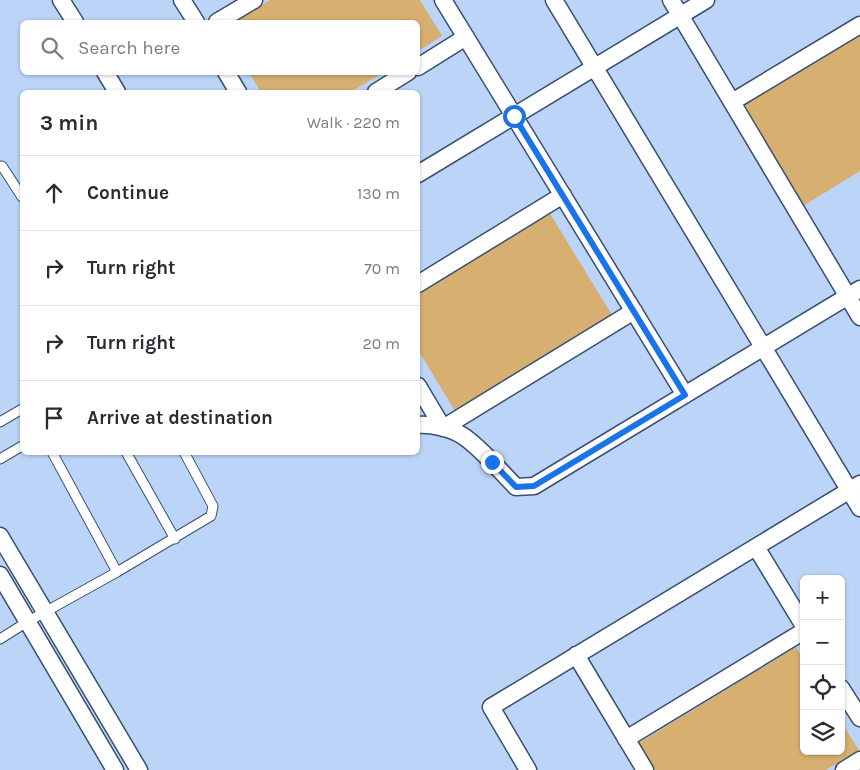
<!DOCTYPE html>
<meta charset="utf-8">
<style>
:root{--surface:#fff;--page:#f7f7f7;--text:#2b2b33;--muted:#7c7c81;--line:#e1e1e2}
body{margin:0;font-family:Karla,sans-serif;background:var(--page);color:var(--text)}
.controls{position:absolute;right:15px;bottom:15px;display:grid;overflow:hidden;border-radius:8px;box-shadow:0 1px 4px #0004}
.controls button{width:45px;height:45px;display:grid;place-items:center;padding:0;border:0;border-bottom:1px solid var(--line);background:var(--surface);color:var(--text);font:25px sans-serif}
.stop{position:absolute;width:15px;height:15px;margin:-11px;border:4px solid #1a73e8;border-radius:50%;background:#fff}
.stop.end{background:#1a73e8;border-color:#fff;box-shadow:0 1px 5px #0008}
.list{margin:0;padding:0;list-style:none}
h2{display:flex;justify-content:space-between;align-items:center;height:65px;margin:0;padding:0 20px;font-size:21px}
h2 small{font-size:16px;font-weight:400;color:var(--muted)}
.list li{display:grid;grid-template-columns:32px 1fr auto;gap:15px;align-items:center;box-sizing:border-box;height:75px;padding:0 20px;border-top:1px solid var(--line)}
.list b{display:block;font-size:19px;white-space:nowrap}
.list em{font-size:16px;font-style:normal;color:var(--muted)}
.icon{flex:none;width:28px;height:28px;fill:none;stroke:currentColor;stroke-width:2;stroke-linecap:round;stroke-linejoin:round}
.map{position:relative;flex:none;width:860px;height:770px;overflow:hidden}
.search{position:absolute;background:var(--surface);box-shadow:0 1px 4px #0004;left:20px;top:20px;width:400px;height:55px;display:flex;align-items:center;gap:12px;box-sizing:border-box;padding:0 18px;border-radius:8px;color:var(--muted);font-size:19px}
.panel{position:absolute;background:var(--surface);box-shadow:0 1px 4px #0004;left:20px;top:90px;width:400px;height:365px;border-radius:8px}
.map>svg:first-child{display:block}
.green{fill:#d7af70}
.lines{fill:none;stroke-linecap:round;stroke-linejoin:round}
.lane-casing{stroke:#3a4f6d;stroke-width:11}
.street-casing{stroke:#3a4f6d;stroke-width:19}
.lane{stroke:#fff;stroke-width:9}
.street{stroke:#fff;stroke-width:16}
.route{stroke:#1a73e8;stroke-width:6}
</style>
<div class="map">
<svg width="860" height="770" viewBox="0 0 860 770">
<rect width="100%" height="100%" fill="#bbd4f8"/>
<path class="green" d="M270,0H420L442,36L418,51V22H233Z
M860,30V171L803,206L740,103Z
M249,73H383L350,92H261Z
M549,212L612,315L455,411L418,350V292Z
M796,647L804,660V751H841V722L859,750L826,770H655L639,743Z"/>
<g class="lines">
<g class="lane-casing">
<path id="lane" d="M0,166H2L22,197
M0,422L22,409
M126,452L175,539
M0,459L22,446
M117,572L211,516L213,506L184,452
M0,639L27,622L117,572L52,452"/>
</g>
<g class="street-casing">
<path id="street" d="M61,0L75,22
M182,0L196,22
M443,0L685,395
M554,0L860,508
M671,0L860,317
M217,22L254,0
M418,67L466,37
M105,72L117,92
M226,72L238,92
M376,92L408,72
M732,102L860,25
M418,174L706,0
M418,284L563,195
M418,386L443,428L634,311
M418,425C431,424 451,428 463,436C480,447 501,472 516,487L534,486L860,289
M0,536L139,770
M756,547L804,626
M0,575L115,770
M576,655L645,770
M841,688L860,718
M626,739L804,631
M528,770L491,707L860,484
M844,770L860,760"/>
</g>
<use href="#lane" class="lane"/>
<use href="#street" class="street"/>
</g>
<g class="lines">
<path class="route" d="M492,462L516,487L534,486L685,395L514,116"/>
</g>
</svg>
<div class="controls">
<button>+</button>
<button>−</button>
<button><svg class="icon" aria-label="locate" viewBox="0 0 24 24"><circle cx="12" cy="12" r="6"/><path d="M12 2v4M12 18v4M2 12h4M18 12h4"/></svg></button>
<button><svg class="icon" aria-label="layers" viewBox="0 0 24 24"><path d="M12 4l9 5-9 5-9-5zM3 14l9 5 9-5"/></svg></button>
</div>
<div class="stop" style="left:514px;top:116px"></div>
<div class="stop end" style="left:492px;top:462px"></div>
<div class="search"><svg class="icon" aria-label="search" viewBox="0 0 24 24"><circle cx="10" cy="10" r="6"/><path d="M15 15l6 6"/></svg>Search here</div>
<section class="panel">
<h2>3 min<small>Walk · 220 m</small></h2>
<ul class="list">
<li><svg class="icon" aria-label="ahead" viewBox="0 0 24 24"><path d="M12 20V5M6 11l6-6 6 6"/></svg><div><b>Continue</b></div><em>130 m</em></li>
<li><svg class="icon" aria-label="right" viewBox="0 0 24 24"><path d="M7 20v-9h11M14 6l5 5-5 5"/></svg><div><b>Turn right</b></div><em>70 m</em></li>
<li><svg class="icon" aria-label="right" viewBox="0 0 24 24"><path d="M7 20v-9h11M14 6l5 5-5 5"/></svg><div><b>Turn right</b></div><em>20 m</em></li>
<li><svg class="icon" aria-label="arrive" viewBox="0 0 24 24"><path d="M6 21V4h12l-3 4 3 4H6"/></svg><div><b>Arrive at destination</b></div></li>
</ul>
</section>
</div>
